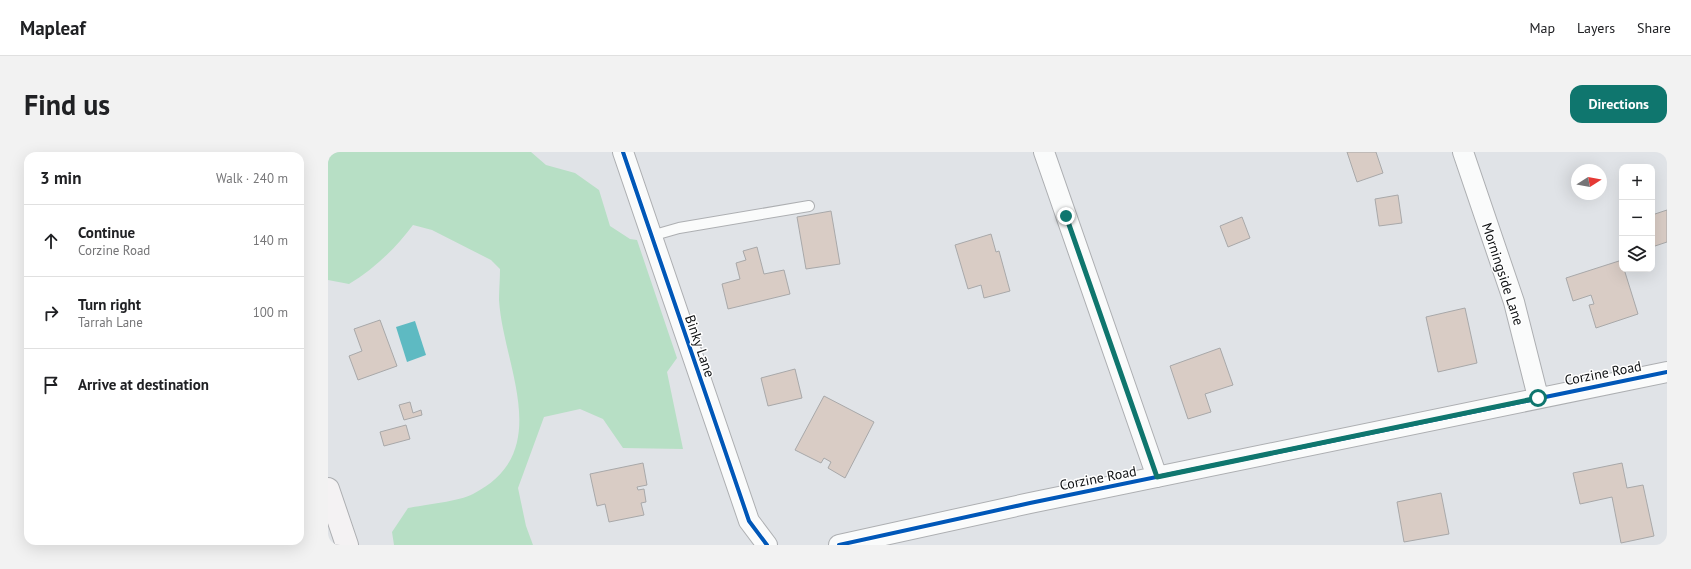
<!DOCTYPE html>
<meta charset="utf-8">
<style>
:root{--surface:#fff;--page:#f2f2f2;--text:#202124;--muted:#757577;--line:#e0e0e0;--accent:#0f766e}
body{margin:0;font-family:"PT Sans",sans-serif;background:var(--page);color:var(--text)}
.controls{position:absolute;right:12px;top:12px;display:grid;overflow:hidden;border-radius:8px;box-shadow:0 4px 16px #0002}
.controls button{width:36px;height:36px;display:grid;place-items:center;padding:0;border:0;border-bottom:1px solid var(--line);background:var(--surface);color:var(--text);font:20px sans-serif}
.compass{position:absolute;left:1243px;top:12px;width:36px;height:36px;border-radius:50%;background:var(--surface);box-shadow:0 4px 16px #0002;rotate:79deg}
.stop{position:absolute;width:12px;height:12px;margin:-9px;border:3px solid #0f766e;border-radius:50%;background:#fff}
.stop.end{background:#0f766e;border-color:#fff;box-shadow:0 1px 4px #0008}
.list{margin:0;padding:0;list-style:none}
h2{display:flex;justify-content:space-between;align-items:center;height:52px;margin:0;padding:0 16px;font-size:17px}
h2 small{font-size:13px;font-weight:400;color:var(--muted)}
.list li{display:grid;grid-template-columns:26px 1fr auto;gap:12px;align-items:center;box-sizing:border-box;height:72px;padding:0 16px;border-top:1px solid var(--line)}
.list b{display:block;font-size:15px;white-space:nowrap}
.list p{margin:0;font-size:13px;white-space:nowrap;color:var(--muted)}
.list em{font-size:13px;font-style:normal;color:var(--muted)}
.icon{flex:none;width:22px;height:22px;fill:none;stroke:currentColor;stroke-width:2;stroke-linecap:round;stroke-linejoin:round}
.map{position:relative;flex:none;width:1339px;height:393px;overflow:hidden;border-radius:12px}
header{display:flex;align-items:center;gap:24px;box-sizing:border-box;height:56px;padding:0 20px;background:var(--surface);border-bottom:1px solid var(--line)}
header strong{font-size:19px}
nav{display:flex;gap:22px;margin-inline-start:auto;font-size:14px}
.intro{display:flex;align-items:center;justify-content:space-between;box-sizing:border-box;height:96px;padding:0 24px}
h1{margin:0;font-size:28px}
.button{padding:10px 18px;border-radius:12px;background:var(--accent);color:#fff;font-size:14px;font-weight:700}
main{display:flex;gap:24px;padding:0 24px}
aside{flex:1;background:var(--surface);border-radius:12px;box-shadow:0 4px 16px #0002}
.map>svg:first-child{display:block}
.green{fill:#b7dfc5}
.water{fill:#5ebac2}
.building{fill:#d9ccc5;stroke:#a8a8a9}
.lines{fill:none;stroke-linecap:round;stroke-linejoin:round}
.lane-casing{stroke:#adafb2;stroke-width:12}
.street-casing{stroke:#adafb2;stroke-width:22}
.secondary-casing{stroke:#adafb2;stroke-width:24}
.lane{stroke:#fafbfb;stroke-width:10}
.street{stroke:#fafbfb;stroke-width:20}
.secondary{stroke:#f4f2f3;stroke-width:22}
.cycleway-casing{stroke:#fff;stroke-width:6}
.cycleway{stroke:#0057b8;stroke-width:4}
.route{stroke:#0f766e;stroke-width:5}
.labels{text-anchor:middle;stroke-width:3;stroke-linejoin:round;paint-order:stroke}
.street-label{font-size:14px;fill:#0e1012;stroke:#fff}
</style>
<header>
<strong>Mapleaf</strong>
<nav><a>Map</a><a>Layers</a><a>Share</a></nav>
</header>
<div class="intro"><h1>Find us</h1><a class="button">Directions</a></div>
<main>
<aside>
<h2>3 min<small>Walk · 240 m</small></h2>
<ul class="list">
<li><svg class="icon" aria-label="ahead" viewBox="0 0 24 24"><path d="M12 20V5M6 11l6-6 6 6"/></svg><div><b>Continue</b><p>Corzine Road</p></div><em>140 m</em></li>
<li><svg class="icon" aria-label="right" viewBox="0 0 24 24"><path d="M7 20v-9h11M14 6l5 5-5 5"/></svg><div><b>Turn right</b><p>Tarrah Lane</p></div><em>100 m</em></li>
<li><svg class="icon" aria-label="arrive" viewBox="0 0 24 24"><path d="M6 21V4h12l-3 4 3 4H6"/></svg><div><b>Arrive at destination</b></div></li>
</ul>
</aside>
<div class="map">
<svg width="1339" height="393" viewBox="0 0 1339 393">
<rect width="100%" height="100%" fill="#e0e3e7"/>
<path class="green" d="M0,0H203L218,13L247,21L271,38L282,74L302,87L309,88L349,206L339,220L355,297L295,296L275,267L252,257L216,265L190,336L198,374L205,393H66L64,380L80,356C96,353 132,349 145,342C228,300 175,214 171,148C171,138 172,127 172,117L163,108L104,78L85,73C68,96 46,117 21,132L0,128Z"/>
<path class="water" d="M87,169L98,203L79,210L68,175Z"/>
<path class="building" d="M1019,0H1048L1055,21L1029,30Z
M1070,43L1074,71L1051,74L1047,47Z
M1339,58V90L1324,95V63Z
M503,59L512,112L478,117L469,65Z
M914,65L922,86L900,95L892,74Z
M663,82L668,100L671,99L682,139L656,146L653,133L640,137L627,93Z
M429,95L436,122L456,118L462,142L400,157L394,132L412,127L408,111L418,108L415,99Z
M1294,108V117H1296L1310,162L1268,176L1261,153L1266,152L1263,143L1245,149L1238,126Z
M1137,156L1149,211L1110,220L1098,165Z
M52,168L69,214L30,228L21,204L34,199L26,177Z
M892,196L905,233L877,242L883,260L860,267L842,214Z
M467,217L474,246L440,254L433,226Z
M496,244L546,270L517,326L500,316L503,310L496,306L493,311L467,298Z
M82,250L85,261L93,258L94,263L76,268L71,253Z
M78,273L82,287L56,294L52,280Z
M315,311L319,333L309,335L310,338L316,337L318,350L313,351L316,363L281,370L277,352L269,354L262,322Z
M1294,311L1299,336L1315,333L1326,384L1293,391L1284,345L1252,352L1245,321Z
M1113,341L1121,382L1076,390L1069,350Z"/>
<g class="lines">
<g class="lane-casing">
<path id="lane" d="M323,84L351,76L481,54"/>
</g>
<g class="street-casing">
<path id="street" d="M295,0L421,369L439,393
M716,0L829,325
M1135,0L1186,150L1210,245
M511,393L702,351L1339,220"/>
</g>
<g class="secondary-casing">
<path id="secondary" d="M0,337L19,393"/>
</g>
<use href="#lane" class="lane"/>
<use href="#street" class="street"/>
<use href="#secondary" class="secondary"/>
<g class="cycleway-casing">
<path id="cycleway" d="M295,0L421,369L439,393
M511,393L702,351L1339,220"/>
</g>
<use href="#cycleway" class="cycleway"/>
</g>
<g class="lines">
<path class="route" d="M738,64L829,325L1210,246"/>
</g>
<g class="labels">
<g class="street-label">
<text transform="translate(1175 122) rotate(72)" y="5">Morningside Lane</text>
<text transform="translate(372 194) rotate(71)" y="5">Binky Lane</text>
<text transform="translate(1275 221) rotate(-11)" y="5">Corzine Road</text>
<text transform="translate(770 326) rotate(-11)" y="5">Corzine Road</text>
</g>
</g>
</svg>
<div class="controls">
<button>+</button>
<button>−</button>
<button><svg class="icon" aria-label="layers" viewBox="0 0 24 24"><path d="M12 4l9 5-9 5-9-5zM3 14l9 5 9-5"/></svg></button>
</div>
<svg class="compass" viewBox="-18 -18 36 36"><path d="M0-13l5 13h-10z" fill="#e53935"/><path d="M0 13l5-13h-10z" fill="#757577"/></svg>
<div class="stop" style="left:1210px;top:246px"></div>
<div class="stop end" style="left:738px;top:64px"></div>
</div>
</main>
